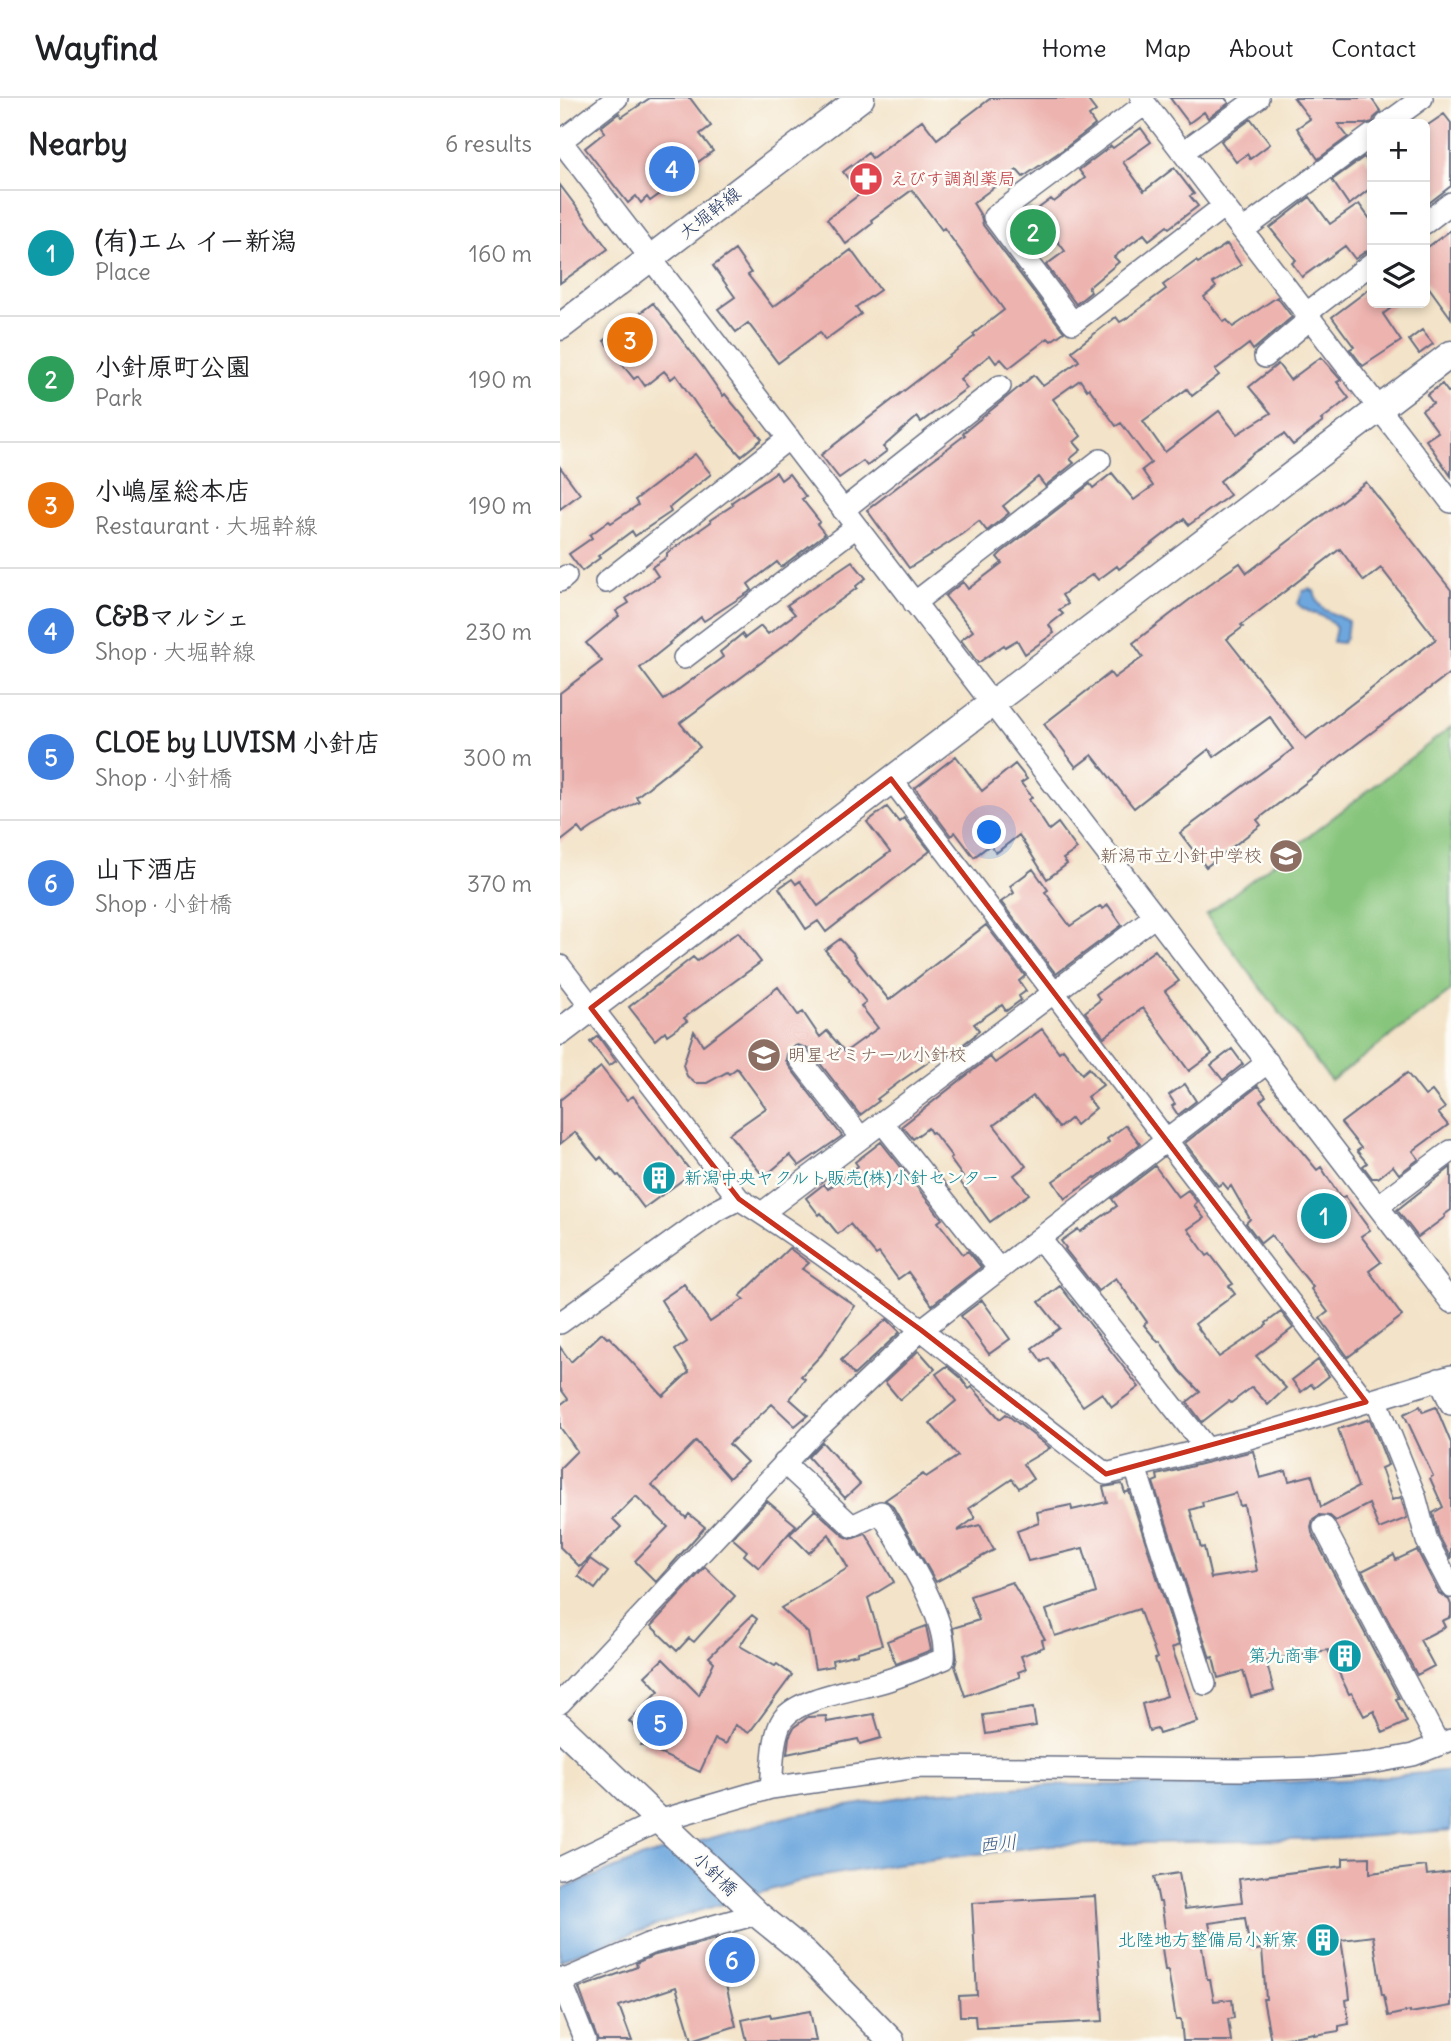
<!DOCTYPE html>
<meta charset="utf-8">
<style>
:root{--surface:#fff;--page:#f6f6f6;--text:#202124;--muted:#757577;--line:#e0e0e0;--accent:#db2777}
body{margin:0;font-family:Delius,"Klee One",sans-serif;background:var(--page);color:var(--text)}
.controls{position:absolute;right:21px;top:21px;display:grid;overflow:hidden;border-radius:10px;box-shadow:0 4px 10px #0003}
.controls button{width:63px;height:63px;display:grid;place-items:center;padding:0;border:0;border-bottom:2px solid var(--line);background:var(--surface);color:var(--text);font:35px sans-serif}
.you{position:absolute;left:430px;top:735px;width:24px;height:24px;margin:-18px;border:5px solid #fff;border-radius:50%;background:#1a73e8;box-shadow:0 0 0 10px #1a73e833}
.badge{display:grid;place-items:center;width:46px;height:46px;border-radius:50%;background:var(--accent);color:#fff;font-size:23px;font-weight:700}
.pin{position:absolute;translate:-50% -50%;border:4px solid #fff;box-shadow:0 2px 7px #0006}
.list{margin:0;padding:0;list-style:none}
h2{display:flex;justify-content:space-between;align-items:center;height:91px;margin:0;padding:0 28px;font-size:30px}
h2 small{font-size:23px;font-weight:400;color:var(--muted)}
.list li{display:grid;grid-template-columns:46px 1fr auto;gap:21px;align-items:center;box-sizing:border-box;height:126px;padding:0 28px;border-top:2px solid var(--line)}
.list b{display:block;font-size:26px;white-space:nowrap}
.list p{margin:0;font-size:23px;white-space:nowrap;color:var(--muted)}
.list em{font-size:23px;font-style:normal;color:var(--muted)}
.icon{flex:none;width:38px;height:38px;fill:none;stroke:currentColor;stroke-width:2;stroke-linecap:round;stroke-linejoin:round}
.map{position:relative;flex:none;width:891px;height:1943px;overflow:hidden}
header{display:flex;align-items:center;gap:42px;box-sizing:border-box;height:98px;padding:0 35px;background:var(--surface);border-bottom:2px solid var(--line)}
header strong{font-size:33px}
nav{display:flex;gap:38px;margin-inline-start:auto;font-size:24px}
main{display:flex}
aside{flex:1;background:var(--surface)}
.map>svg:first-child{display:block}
.green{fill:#87c57c;stroke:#517a6d;stroke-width:2}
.water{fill:#6ea7dd;stroke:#446b9e;stroke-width:2}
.building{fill:#edb3af;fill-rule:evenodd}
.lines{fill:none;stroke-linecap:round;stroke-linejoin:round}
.minor-casing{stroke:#676e83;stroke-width:24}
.tertiary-casing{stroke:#676e83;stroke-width:29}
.minor{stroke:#fff;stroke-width:21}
.tertiary{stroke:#fff;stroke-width:26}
.marked{fill:none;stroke:#c8321e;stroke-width:5;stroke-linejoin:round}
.labels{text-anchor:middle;stroke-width:5;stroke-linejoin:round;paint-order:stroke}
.health-label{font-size:18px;fill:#be3a42;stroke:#fdfcf7;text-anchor:start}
.street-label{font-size:18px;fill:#1b2f5e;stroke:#fdfcf7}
.education-label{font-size:18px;fill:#785e54;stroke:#fdfcf7;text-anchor:end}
.culture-label{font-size:18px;fill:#0d838f;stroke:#fdfcf7;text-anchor:end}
.water-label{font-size:19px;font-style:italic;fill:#38598a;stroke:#fdfcf7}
</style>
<header>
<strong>Wayfind</strong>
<nav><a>Home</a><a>Map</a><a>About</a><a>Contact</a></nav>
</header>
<main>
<aside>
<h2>Nearby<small>6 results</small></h2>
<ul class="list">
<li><span class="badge" style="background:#0f9aa8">1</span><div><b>(有)エム イー新潟</b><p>Place</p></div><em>160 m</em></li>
<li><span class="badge" style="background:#2e9e5b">2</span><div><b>小針原町公園</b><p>Park</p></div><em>190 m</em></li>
<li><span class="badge" style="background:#e8710a">3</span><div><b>小嶋屋総本店</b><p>Restaurant · 大堀幹線</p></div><em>190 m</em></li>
<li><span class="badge" style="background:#3f7fe0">4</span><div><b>C&amp;Bマルシェ</b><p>Shop · 大堀幹線</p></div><em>230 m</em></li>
<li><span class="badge" style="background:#3f7fe0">5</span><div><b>CLOE by LUVISM 小針店</b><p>Shop · 小針橋</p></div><em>300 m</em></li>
<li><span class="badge" style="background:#3f7fe0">6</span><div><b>山下酒店</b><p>Shop · 小針橋</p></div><em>370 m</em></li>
</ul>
</aside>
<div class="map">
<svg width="891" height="1943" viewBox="0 0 891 1943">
<rect width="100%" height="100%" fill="#fdfcf7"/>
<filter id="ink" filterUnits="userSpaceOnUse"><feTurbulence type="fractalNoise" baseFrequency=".0143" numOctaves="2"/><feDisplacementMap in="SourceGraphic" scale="14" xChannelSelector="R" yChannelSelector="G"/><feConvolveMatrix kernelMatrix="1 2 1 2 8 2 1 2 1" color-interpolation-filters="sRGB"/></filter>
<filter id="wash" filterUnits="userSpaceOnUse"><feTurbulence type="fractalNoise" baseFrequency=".00686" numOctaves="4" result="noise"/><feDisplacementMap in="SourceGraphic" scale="28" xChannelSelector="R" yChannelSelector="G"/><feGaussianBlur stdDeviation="1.57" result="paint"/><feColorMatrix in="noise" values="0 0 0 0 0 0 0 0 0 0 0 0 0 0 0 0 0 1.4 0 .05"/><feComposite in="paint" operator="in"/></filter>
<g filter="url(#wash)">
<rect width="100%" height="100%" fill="#f3e3c8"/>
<path class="green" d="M469,110L496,145L476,159L450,123Z
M891,629V893L771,983L646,817Z"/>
<path class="water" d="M749,491L754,493L758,505L765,512L788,523L786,540L782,545L773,544L776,530C763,512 750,519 738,506L743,493Z
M891,1672V1732L775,1741L491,1747L336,1766L251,1780L135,1814L11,1857L0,1863V1792L80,1760L233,1717L367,1695L500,1687H650L803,1681Z"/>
<g id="blocks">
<path class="building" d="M90,0H130L151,28L140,36L153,53L126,73L128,76L90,103L87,99L81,105L76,98L68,105L25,50L45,34L41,29L59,15L62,19Z
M431,0H526L536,13L529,18L535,27L504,51L463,79L457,72L413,105L421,118L423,127L504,234L491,243L488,240L449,270L441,261L436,265L430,257L400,281L407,290L361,324L357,319L323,349L327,353L307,368L303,363L279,380L261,357L415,238L413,236L444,212L384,130L382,132L352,92L311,122L313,125L286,146L267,121L300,96L283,74L308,55L312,60L362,22L377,41Z
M610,0H665L669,5L648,20L644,14L629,25Z
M734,0H811L821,14L814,20L813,24L805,26H778L788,39L758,61L737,30L750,21Z
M884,16L891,25V88L865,108V29Z
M691,21L710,46L690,61L687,56L676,64L661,43Z
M581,30L591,44L563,64L584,93L614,70L634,96L630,98L638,108L609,130L607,128L589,142L584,136L554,159L559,164L528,190L531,194L516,206L486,167L505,153L475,113L491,101L494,104L525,80L519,72L551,48L553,50Z
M804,59L812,70V89L789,107L772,82Z
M0,87L48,151L0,185Z
M750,99L770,126L799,106L812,124V152L805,154L795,161L785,148L742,179L732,165L736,162L710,130Z
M891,132V220L865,184V151Z
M667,146L681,167L653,185L656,189L644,199L664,224L667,222L673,229L717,199L732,219L693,252L689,246L655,272L659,277L632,298L627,291L583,323L605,354L659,313L677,336L711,315L689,289L718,266L730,282L761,259L781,282L777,284L789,300L761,322L763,324L733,347L724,336L694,355L660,383L670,397L629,427L624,421L559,471L557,468L538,482L533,476L502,497L508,506L499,512L503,516L489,527L494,535L465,556L457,542L445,549L444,547L418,565L401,542L413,533L385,498L403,484L408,491L442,465L437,459L442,454L530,386L533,390L552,375L574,402L593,388L582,372L591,365L561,325L556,328L529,290L527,292L520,282L493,301L521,338L514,344L521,352L510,361L514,365L485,388L478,379L443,408L449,415L427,433L419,423L398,439L349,470L307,412L405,337L403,335L474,277L483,288L519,263L512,253L556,219L560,224L567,220L606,191L603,187L636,163L638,165Z
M175,152L191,175L188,177L213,209L291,152L320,192L296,209L301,216L265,242L260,234L218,265L188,225L176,234L158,211L175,199L153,168Z
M812,189V205H838L823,216L841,243L803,268L790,251L794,249L772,219Z
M93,205L142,268L163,298L165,296L202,341L181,358L140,312L116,277L111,281L104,273L85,288L78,278L74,281L44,243Z
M862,232L873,246L859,256L849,242Z
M882,286L888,294L891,293V378L866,342L878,334L862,312L873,305L867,297Z
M135,356L151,376L109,410L111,414L75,438L72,433L38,458L40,460L22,473L9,456L32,440L30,437L49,423L51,425L78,407L75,402Z
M0,369L20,396L0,411Z
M216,374L221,382L229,376L246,399L242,401L260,424L257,426L265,436L221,469L217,464L188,486L192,492L144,523L141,519L109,545L110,546L80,570L104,602L163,559L160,554L182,536L185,540L201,528L208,536L235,516L227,507L292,463L306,480L296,488L297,490L256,520L230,543L120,625L140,649L76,699L79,703L33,729L23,736L18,730L0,744V595L42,563L26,545L59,518L56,513L69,505L66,500L98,478L92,469L107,459V455L151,424L150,422L173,407L172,404Z
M806,384L891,492V574L697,722L701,727L646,769L620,735L733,651L710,619L654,659L649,651L574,710L532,657L516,669L484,626L550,575L554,580L583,559L573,545L654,483L680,465L687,475ZM780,451L804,483L821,470L876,541L746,641L667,541L683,529L681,527Z
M396,658L422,693L455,666L467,681L461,685L472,699L469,702L489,732L498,725L517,751L503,761L507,766L487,781L459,737L436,755L430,747L414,759L395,734L391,738L355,690Z
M327,709L339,724L344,720L370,753L266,834L258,823L246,831L219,790L232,781L236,786L240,783L258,808L330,754L307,724Z
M473,771L488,792L485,794L510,828L540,808L543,811L548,807L562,827L496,876L441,804L454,795L450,788Z
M426,827L465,878L459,883L466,893L459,898L461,902L446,913L442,907L414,926L419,932L414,938L389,957L386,952L342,982L317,1001L319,1003L300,1017L249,951L238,947L232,949L227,956L226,962L229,968L282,1038L239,1068L230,1057L204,1079L169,1036L206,1010L177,970L169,976L167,974L147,985H135L127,978L123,967L134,933L143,947L218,889L238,917L243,914L260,939L267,933L285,954L318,930L301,908L306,904L289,882L290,881L265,852L280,841L296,858L295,860L329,902Z
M178,834L201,864L124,920L127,923L107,937L105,933L95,942L69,909L133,859L137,863Z
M595,852L619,883L605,893L652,956L629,973L583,910L544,939L525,914L540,902L536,896Z
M482,931L499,954L503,951L522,976L529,970L543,987L527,999L536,1010L516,1027L511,1020L499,1030L473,998L434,1027L466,1068L454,1077L469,1096L430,1124L399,1082L403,1079L390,1061L392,1059L373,1034L371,1035L368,1030L353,1041L342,1028L430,959L435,965Z
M38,938L56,963L49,968L30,944Z
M672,951L683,966L663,982L651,967Z
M41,969L67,1002L73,998L132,1075L84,1110L59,1077L57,1078L41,1059L38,1062L15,1034L0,1046V1002Z
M847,975L865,998L872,993L885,1010L878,1015L888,1027L853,1053L859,1061L839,1076L833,1068L818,1080H812L803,1068L807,1065L797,1053L801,1050L781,1025Z
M625,986L636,1003L618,1017L612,1008L615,1006L609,997Z
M698,988L706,998L700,1003L757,1072L761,1069L781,1100L785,1098L810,1132L801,1138L821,1164L809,1173L842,1218L788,1259L760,1220L768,1214L751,1191L753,1189L711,1137L701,1145L686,1125L690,1121L671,1088L668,1091L663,1085L658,1088L625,1045Z
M566,1027L580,1046L536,1080L535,1079L505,1101L493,1083L549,1044L547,1041Z
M321,1044L382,1121L378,1124L403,1156L408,1153L421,1169L372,1207L348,1174L338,1181L319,1155L316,1157L290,1126L278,1136L261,1115L259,1117L246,1100L264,1086L268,1091L298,1068L295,1064Z
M595,1068L618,1099L628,1092L637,1104L634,1107L644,1120L628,1131L647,1158L650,1156L673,1186L669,1188L675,1196L635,1226L659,1259L707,1227L706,1225L721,1214L733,1230L696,1258L726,1290L708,1307L692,1289L671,1305L669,1303L642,1324L627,1304L640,1294L620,1273L600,1243L598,1244L584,1227L587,1224L556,1180L538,1193L505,1151L506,1150L501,1143L518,1131L520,1134L557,1108L552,1101Z
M891,1069V1112L884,1117L885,1119L858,1139L837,1112Z
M229,1150L249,1165L242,1171L295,1208L261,1257L241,1278L245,1281L230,1301L248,1317L235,1328L212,1306L169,1346L187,1364L169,1380L136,1343L92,1387L126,1420L129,1416L145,1429L96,1484L75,1463L108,1429L76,1398L53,1421L61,1429L20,1469L0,1449V1370L17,1353L0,1329V1307L8,1301L0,1290V1249L11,1264L42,1235L47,1240L49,1239L103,1298L129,1274L115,1252L127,1244L101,1202L124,1186L150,1224L184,1201L180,1198Z
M500,1188L579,1289L552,1309L542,1295L523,1308L488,1260L482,1264L472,1250L500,1230L479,1204Z
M422,1202L450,1241L429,1256L401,1218Z
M327,1221L340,1234L294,1277L281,1262Z
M358,1253L361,1255L375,1271L340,1302L325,1284Z
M758,1262L769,1278L754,1290L751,1286L741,1294L732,1282Z
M387,1268L400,1279L409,1291L412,1289L440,1321L446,1316L490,1350L463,1366L473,1381L459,1390L452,1381L409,1410L415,1420L397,1433L420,1427L434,1452L376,1484L332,1407L325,1402L363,1376L366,1379L398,1358L370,1325L396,1303L376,1276Z
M860,1308L863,1314L876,1309L891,1345V1461L879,1438L873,1415L883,1409L870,1380L873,1378L844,1316Z
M810,1321L828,1367L821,1370L832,1402L841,1399L847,1420L819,1431L809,1406L776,1423L770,1418L759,1417L753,1421L751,1429L752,1435L839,1600L836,1601L847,1624L823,1635L814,1613L804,1618L792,1595L789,1596L768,1552L706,1562L714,1593L691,1599L683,1573L658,1580L653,1559L650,1560L593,1384L598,1382L597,1377L693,1353L700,1380L726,1373L729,1383L752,1377L761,1409L798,1389L778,1331ZM676,1395L680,1408L684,1407L697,1473L651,1480L644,1449L641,1450L630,1412L643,1408L642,1404Z
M262,1344L300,1386L285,1400L248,1359Z
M562,1386L565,1395L569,1393L619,1547L612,1550L638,1624L599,1636L597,1631L589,1633L582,1606L607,1598L595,1561L597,1560L579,1511L495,1538L486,1512L536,1495L523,1450L468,1463L457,1433L479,1425L477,1414L511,1407L512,1412L547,1404L543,1389Z
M207,1403L236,1427L199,1470L184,1457L187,1453L172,1440Z
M253,1410L284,1438L291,1441L306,1436L334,1484L308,1500L322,1547L298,1554V1556L272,1562L273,1568L255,1571L248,1535L221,1510L288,1470L269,1436L249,1455L230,1436L255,1412Z
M857,1452L879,1495L889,1502L891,1507V1519L882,1523L885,1529L860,1542L874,1568L857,1577L802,1473L834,1457L836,1462Z
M30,1461L48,1474L35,1491L18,1478Z
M145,1469L175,1498L134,1544L129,1540L117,1553L91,1528Z
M452,1484L485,1541L482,1542L484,1549L461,1558L466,1571L458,1574L460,1579L405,1598L395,1568L397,1560L393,1530L419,1522L410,1498Z
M192,1517L197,1521L180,1548L215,1568L217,1566L232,1577L189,1635L175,1627L166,1646L155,1641L140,1674L81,1647L87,1641L69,1623L99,1593L85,1578L103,1561L139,1597L154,1564L149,1559Z
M366,1528L371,1552L336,1566L327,1543Z
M473,1610L476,1628L426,1636L423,1617Z
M314,1616L321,1640L300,1646L298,1641L227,1656L229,1639L234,1629L248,1619L266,1618L267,1624Z
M810,1759V1775L866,1768L867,1777L891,1774V1908L850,1915V1913L828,1918L824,1897H822L813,1838L781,1842L789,1891L790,1901L786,1902L789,1926L779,1928V1933L754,1937V1935L711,1943L703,1901H706L702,1851L690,1853L685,1820L649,1825L651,1835L640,1837L647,1881H650L654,1903L672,1901L674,1920L668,1921L671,1943H623L621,1922H616L608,1872H605L602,1850L608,1849L601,1804H599L594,1779L619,1775L625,1811L682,1804L679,1781L783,1768V1760Z
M535,1798L543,1923L416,1930L415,1918H400L399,1898L417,1897L412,1805Z
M163,1839L188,1857L182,1875L164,1879L176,1928L132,1942L116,1889L59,1908L72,1943H38L19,1890L77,1869L76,1865L92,1858Z
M250,1913L256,1943H187L182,1922L210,1916L211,1920Z"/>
</g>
</g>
<g filter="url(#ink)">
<use href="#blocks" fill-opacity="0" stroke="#676e83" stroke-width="2"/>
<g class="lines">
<g class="minor-casing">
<path id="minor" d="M581,0L891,404
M585,6L434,119L513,225L664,108
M826,26L862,0
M0,42L891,1204
M1,43L57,0
M623,54L698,0
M865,125L891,105
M683,132L812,37
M747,215L812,165
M705,259L751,220
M283,412L440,288
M0,483L6,478
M46,484L229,340
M354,505L540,362
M124,560L296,429
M331,681L806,1304
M0,868L179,1101C309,1182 424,1285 546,1376L686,1341L891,1278
M239,960L301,1040
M322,1024L439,1171
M818,1108L891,1053
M202,1115L595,818
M480,1141L647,1351
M0,1225L154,1114L179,1101
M879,1281L891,1306
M816,1301L855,1398L867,1443L891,1489
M575,1369L645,1586
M764,1429L879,1647
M0,1605L254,1334L361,1232L708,964
M211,1690C213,1672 212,1637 223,1621C239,1599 301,1591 328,1582C347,1576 365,1568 384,1561C388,1517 342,1452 321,1414L292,1428L224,1365
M0,1770L98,1723L211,1690L357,1669L681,1672L754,1670L811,1665L853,1657L891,1642
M0,1880L25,1943
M0,1884L88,1846L197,1816"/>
</g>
<g class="tertiary-casing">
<path id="tertiary" d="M0,229L301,0
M0,934L891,256
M0,1628L197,1816L245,1855L331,1943"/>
</g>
<use href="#minor" class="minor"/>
<use href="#tertiary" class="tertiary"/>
</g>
</g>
<path class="marked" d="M331,681L806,1304L546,1376L361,1232L179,1101L31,910Z"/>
<defs>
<g id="pharmacy-disc" transform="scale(1.75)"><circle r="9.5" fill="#e0444e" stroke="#fdfcf7"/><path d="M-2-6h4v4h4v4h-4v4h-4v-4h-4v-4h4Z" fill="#fff"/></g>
<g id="school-disc" transform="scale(1.75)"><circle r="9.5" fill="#8d6e63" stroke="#fdfcf7"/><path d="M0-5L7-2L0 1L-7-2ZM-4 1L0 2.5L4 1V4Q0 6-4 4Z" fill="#fff"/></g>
<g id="building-disc" transform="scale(1.75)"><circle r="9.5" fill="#0f9aa8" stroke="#fdfcf7"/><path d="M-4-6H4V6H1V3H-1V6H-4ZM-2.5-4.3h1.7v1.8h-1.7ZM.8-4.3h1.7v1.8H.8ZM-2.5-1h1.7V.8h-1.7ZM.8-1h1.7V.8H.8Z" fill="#fff"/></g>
</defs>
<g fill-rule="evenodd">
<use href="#pharmacy-disc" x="306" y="81"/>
<use href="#school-disc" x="726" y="758"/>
<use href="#school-disc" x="204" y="957"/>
<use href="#building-disc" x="99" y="1080"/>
<use href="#building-disc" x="785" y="1558"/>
<use href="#building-disc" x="763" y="1842"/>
</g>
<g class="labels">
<g class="health-label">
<text x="330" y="87">えびす調剤薬局</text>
</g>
<g class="street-label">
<text transform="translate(150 115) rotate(-38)" y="6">大堀幹線</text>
<text transform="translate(155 1776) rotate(44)" y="6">小針橋</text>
</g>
<g class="education-label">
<text x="702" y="764">新潟市立小針中学校</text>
<text x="228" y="963" text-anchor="start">明星ゼミナール小針校</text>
</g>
<g class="culture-label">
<text x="124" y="1086" text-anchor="start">新潟中央ヤクルト販売(株)小針センター</text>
<text x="760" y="1564">第九商事</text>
<text x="738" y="1848">北陸地方整備局小新寮</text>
</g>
<g class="water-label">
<text transform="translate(438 1745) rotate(-6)" y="7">西川</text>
</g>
</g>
</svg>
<div class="controls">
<button>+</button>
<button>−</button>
<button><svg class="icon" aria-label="layers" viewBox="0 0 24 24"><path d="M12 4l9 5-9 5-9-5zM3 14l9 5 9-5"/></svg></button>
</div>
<div class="you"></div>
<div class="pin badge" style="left:764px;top:1118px;background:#0f9aa8">1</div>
<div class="pin badge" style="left:473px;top:134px;background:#2e9e5b">2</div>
<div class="pin badge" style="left:70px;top:242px;background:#e8710a">3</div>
<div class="pin badge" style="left:112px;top:71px;background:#3f7fe0">4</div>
<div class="pin badge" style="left:100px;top:1625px;background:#3f7fe0">5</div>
<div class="pin badge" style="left:172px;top:1862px;background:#3f7fe0">6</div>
</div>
</main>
